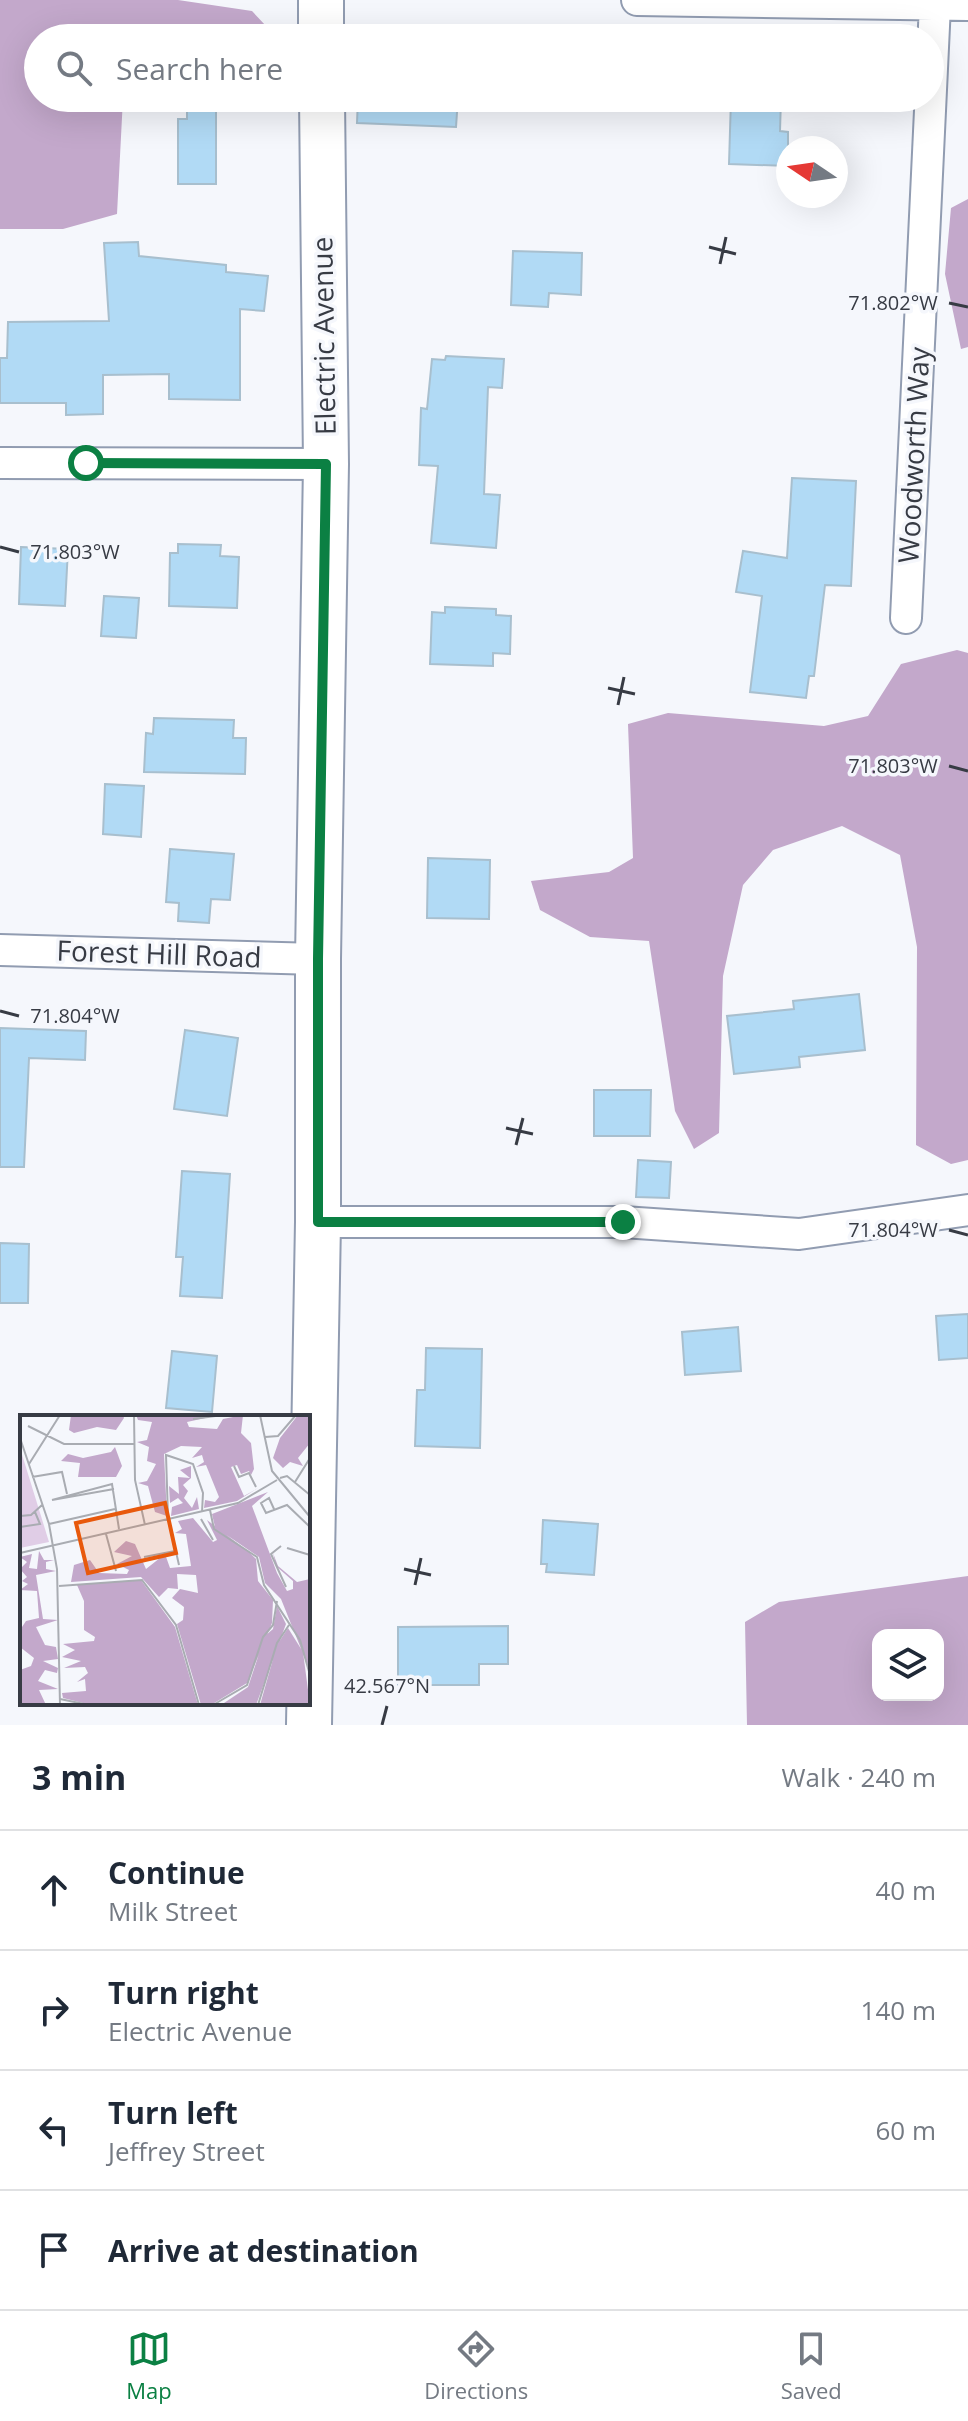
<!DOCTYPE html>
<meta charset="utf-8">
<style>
:root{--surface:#fff;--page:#f2f2f3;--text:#1f2937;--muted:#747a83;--line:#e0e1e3;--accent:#0b8043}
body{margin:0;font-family:"Open Sans",sans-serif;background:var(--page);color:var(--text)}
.controls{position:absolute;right:24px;bottom:24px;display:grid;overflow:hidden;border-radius:16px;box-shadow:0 8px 32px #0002}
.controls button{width:72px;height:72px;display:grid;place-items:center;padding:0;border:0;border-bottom:2px solid var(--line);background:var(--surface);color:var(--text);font:40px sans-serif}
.compass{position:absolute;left:776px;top:136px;width:72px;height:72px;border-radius:50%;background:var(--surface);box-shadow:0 8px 32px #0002;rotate:283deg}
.stop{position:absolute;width:24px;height:24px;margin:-18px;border:6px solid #0b8043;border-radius:50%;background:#fff}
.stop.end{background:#0b8043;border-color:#fff;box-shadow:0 2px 8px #0008}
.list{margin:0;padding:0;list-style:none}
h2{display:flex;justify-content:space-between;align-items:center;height:104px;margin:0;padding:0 32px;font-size:34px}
h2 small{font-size:26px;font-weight:400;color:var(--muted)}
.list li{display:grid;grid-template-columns:52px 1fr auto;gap:24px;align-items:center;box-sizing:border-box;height:120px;padding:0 32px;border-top:2px solid var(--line)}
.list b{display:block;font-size:30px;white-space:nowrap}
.list p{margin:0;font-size:26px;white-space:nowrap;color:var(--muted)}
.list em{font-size:26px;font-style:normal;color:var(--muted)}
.icon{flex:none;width:44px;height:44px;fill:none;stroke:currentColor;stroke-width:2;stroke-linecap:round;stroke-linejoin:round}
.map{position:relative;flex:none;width:968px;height:1725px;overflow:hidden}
.search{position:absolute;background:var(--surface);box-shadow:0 8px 32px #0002;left:24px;right:24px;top:24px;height:88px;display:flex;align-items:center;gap:20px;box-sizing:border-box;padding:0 28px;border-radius:44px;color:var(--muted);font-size:30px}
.sheet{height:584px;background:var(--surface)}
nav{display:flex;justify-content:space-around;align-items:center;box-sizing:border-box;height:112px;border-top:2px solid var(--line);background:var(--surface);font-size:22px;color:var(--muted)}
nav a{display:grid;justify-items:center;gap:4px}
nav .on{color:var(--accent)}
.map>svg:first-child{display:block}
.forest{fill:#c3a8cb;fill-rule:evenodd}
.building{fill:#b1daf5;stroke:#a8bfce;stroke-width:2}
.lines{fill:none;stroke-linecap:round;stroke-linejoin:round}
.minor-casing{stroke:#919cb1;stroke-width:34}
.secondary-casing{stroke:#919cb1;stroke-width:48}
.minor{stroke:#fff;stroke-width:30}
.secondary{stroke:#fff;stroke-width:44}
.route{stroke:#0b8043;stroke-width:10}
.ticks{fill:none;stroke:#373b44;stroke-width:3}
.labels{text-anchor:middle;stroke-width:7;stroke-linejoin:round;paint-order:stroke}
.street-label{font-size:28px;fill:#373b44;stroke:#f5f7fc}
.inset-road{fill:none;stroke:#a9acb2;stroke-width:2}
.view{fill:#e8590c;fill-opacity:0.15;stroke:#e8590c;stroke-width:4}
.inset-edge{fill:none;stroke:#373b44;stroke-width:4}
.ticks-label{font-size:20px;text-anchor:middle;fill:#373b44;stroke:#f5f7fc;stroke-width:7;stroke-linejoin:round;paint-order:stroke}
</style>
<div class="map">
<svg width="968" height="1725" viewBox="0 0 968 1725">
<rect width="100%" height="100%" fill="#f5f7fc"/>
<path class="forest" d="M0,0H178L252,11L266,26C198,47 110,38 38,38V98H123L117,214L63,229H0Z
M968,199V347L961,349L945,274L951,208Z
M957,650L968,653V1160L951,1164L916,1145L917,947L900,855L842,826L773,850L743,885L723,976L719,1133L694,1149L675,1111L649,941L590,937L540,910L531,881L609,872L633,858L628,724L668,713L824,726L868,716L901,664Z
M968,1576V1725H747L745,1622L779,1602ZM878,1635H938V1695H878Z"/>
<path class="building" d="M187,98H216V184H178V119H187Z
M358,98H458L456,127L357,123Z
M731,98H781L780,131L788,132V166L729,164Z
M138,242L139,256L226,265V272L268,276L264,311L240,309V400L169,399V374L103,375V414L66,415V403H0V358H7L8,322L109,321L104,243Z
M513,251L582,253L581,295L549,293L548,307L511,305Z
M446,356L504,359L502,388L488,387L484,494L500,495L496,548L431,543L438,466L419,465L421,408L427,409L432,359L445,360Z
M792,478L856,481L851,586L825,585L814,676H809L806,698L750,692L762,596L736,592L743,551L787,558Z
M178,544L221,545L220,556L239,557L237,608L169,606L170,553H178Z
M21,547L68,549L65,606L19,604Z
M104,596L139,598L136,638L101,636Z
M445,607L496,609V615L511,616L510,654L493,653V666L430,664L432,612L445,613Z
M154,718L234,720L233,738H246L245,774L144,772L146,733L153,734Z
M105,784L144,786L141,837L103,834Z
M170,849L234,854L230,900L211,899L209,923L178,921L179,903L166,902Z
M428,858L490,860L489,919L427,918Z
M859,994L865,1050L799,1057L800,1067L734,1074L727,1016L794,1009L793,1001Z
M0,1028L86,1031L85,1060L29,1058L24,1167H0Z
M185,1030L238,1038L227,1116L174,1109Z
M594,1090H651L650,1136H594Z
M638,1160L671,1162L669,1198L636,1197Z
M182,1171L230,1174L222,1298L180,1296L183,1257H176Z
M0,1243L29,1244L28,1303H0Z
M968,1314V1358L939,1360L936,1316Z
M738,1327L741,1371L685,1375L682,1332Z
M426,1348L482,1349L480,1448L415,1446L417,1390H425Z
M172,1351L217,1356L212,1412L166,1408Z
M543,1520L598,1524L594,1575L546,1572L547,1564H541Z
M508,1626V1664H479V1685H398V1627Z"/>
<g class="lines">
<g class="minor-casing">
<path id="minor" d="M637,0L968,5
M0,463L326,464
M906,618L935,5
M0,950L318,959
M318,1222H623L799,1234L968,1210"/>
</g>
<g class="secondary-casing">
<path id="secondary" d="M321,0V38
M309,1725L318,1222V959L326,464L322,98"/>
</g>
<use href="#minor" class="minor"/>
<use href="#secondary" class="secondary"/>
</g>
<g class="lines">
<path class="route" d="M86,463L326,464L318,959V1222H623"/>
</g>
<path class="ticks" d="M709,247L736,254M720,264L726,237M949,303L968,307M0,547L19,552M608,688L635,694M618,705L624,677M949,766L968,771M0,1011L19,1016M506,1128L533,1134M516,1145L523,1118M949,1230L968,1235M404,1569L431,1575M415,1585L421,1558M382,1725L387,1706"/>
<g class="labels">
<g class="street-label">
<text transform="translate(324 336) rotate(-91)" y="10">Electric Avenue</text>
<text transform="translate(914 455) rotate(-87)" y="10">Woodworth Way</text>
<text transform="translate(159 954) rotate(2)" y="10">Forest Hill Road</text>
</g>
</g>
<g transform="translate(20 1415)">
<rect width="290" height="290" fill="#f5f7fc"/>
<path d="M0,33L29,127L0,133Z" fill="#e0cde6"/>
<path d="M51,0H103L104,3L96,15L77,12L54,18L49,15ZM116,0H199L167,7L169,12L197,14L203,4L223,0L221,18L231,28L234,54L231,60L229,56L221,59L217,50L211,52L224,81L238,73L217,86L184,93L185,85L195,87L199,82L186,50L176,52L184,47L182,40L172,43L182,32L161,31L144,39L147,101L135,97L128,71L118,68L127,66L136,49L127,46L129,32L117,27L127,25L132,7L118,5ZM290,0V28L278,43L283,51L270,47L263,53L253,43L260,23L278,0ZM95,32L102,51L96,62H58L60,48L41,46L48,39L63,43L91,37ZM171,51V63L163,70L168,76L164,83L172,93L177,82L179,94L151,101L152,92L163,88L158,83L150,88L149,71L159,79L158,62L170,63L160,55ZM248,77L232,91L257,158L267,176L273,174V166L256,151L253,138L258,151L277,167L290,164V256L261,184L245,168L239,142L195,112L192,99ZM173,103L193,127L197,125L187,105L229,137L236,144L238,166L253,185L252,208L227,268L191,290H181L157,209L163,205L164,192L152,183L160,174L178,178L176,160L157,159L158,174L148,173L139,182L121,162L51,167L54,150L70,145L79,158L107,159L109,155L97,149L112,141L94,137L106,126L115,129L126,154L145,139L150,153L171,151L166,119L155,118L162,114L158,106ZM19,136L24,145H34L26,147V154L36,156L16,160L23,204L38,205L16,212L25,230L36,232L38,244L23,246L38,253L37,258L25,255L18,266L38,274L19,275L26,290H0V255L11,251L14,243L0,232V215L6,206L19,203L17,176L0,175L8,169L2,166L7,162L0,154L7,147L0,142L12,139L9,153L17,154ZM121,165L155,212L178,290H71L43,283L42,278L66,276L65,264L57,267L68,258L65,252L44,253L61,246L42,242L55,235L43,229L74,226L75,222L64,215V186L57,170ZM257,191L266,209L236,290H201L228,272L245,221L253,214ZM268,213L283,237L290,290H240L257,230Z" fill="#c3a8cb"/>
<path class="inset-road" d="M114,0L115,65L125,110M240,0L252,56L290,102M173,4L203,0M8,11L44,29H115M245,22L258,21L276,0M0,23L29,109L37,154L40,290M9,49L40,0M214,51L219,62L229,58L236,72M12,62L42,57L47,79M260,63L267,61L290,80M275,67L290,43M32,85L92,69L99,114M32,85L94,74M254,94L249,83L241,88L246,98L267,90L290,112M190,95L194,114L237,142L244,170L280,225L290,260M0,101L11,100L22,90M181,104L193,125M29,109L95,94M0,112L20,109L15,97M86,119L96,156M261,131L251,139L266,172M267,133L290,140M0,138L218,88L257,65M124,142L155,136M159,150L148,102L146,40L173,49L183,78L182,97M39,171L122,165L156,210L179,290M40,284L69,290M193,290L227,270L243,222L253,210L257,186M238,290L257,228L269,210"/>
<path class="view" d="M145,88L156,138L68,158L56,108Z"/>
<rect width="290" height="290" class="inset-edge"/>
</g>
<g class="ticks-label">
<text x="893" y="310">71.802°W</text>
<text x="75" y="559">71.803°W</text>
<text x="893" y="773">71.803°W</text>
<text x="75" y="1023">71.804°W</text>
<text x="893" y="1237">71.804°W</text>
<text x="387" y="1693">42.567°N</text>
</g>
</svg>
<div class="controls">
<button><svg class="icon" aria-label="layers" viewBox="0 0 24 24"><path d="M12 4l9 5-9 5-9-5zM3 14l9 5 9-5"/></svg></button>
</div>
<svg class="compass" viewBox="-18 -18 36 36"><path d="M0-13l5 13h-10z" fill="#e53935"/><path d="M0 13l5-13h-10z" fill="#747a83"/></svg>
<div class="stop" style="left:86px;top:463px"></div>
<div class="stop end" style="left:623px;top:1222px"></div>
<div class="search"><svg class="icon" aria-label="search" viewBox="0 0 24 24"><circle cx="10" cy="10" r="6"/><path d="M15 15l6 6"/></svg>Search here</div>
</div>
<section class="sheet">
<h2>3 min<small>Walk · 240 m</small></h2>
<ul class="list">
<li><svg class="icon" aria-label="ahead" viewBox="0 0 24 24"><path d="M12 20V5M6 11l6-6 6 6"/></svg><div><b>Continue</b><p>Milk Street</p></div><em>40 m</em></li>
<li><svg class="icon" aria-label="right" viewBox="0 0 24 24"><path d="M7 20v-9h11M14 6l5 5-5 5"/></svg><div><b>Turn right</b><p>Electric Avenue</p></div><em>140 m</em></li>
<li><svg class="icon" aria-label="left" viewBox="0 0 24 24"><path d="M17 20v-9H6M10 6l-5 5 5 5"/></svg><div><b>Turn left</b><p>Jeffrey Street</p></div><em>60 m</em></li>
<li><svg class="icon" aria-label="arrive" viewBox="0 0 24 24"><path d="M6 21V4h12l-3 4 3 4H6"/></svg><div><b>Arrive at destination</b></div></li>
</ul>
</section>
<nav>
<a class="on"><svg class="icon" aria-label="map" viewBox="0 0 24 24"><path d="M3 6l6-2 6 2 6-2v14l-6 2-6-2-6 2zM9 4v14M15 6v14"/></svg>Map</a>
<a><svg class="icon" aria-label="directions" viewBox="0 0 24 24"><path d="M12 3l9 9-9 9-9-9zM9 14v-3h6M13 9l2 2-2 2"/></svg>Directions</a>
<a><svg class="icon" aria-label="saved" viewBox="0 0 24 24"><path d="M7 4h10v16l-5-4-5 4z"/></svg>Saved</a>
</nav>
